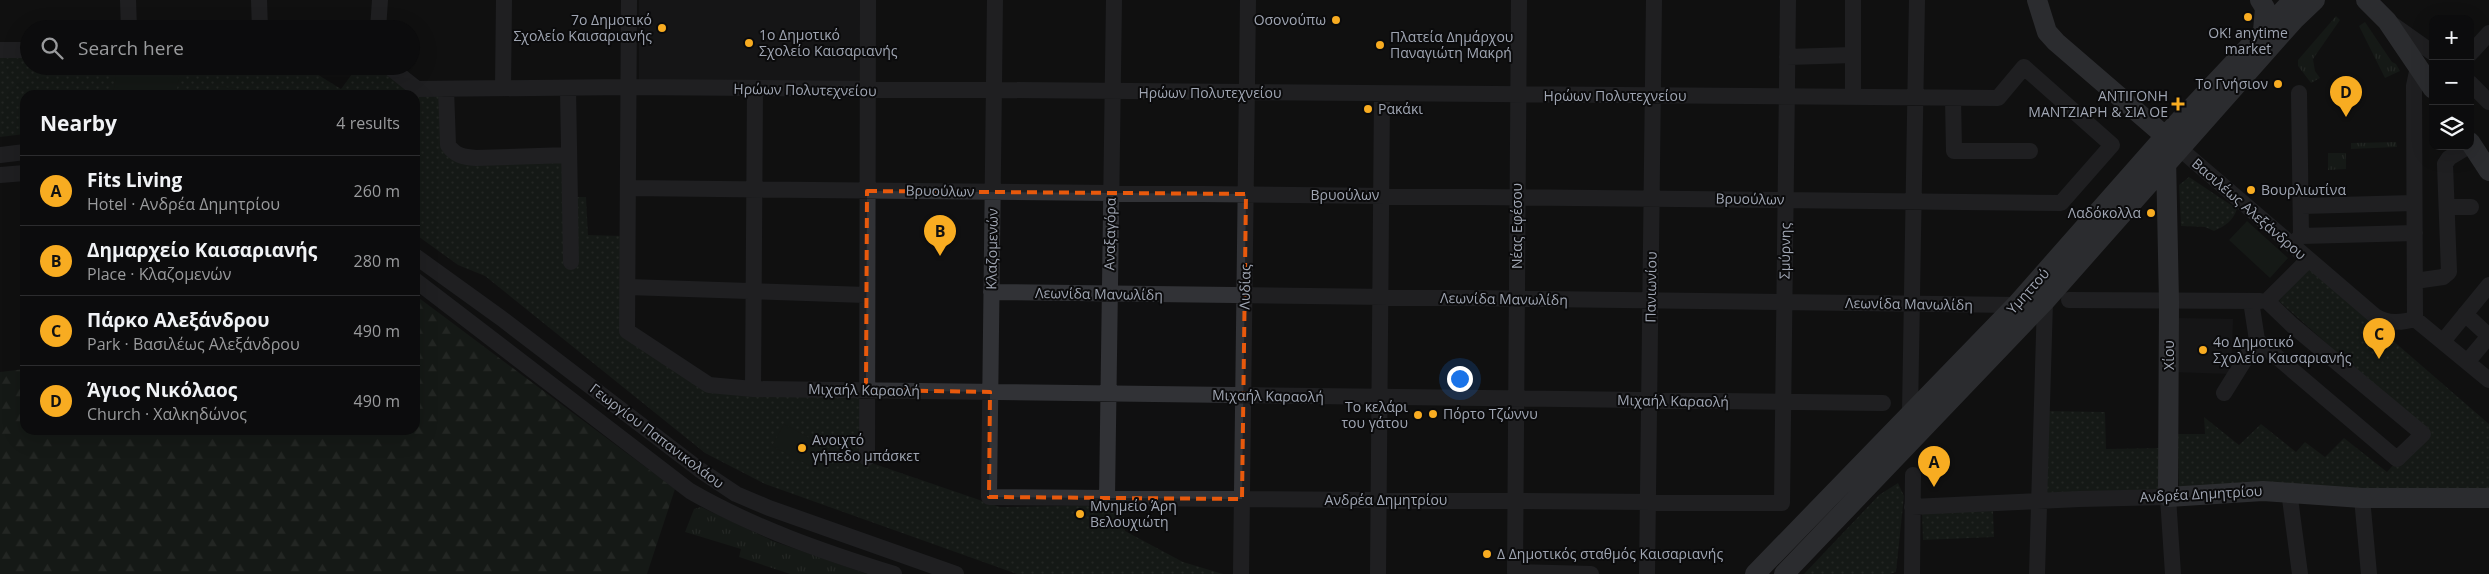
<!DOCTYPE html>
<meta charset="utf-8">
<style>
:root{--surface:#0c0c0d;--page:#151516;--text:#f1f3f6;--muted:#9a9b9d;--line:#2c2c2e;--accent:#f8ac21}
body{margin:0;font-family:"Open Sans",sans-serif;background:var(--page);color:var(--text)}
.controls{position:absolute;right:15px;top:15px;display:grid;overflow:hidden;border-radius:10px;box-shadow:0 5px 20px #0002}
.controls button{width:45px;height:45px;display:grid;place-items:center;padding:0;border:0;border-bottom:1px solid var(--line);background:var(--surface);color:var(--text);font:25px sans-serif}
.you{position:absolute;left:1459px;top:378px;width:18px;height:18px;margin:-12px;border:4px solid #fff;border-radius:50%;background:#1a73e8;box-shadow:0 0 0 8px #1a73e833}
.badge{display:grid;place-items:center;width:32px;height:32px;border-radius:50%;background:var(--accent);color:#111;font-size:16px;font-weight:700}
.pin{position:absolute;translate:-50% -41px;filter:drop-shadow(0 1px 2px #0008)}
.pin::after{content:'';position:absolute;top:26px;width:18px;height:15px;background:inherit;clip-path:polygon(0 0,100% 0,50% 100%)}
.list{margin:0;padding:0;list-style:none}
h2{display:flex;justify-content:space-between;align-items:center;height:65px;margin:0;padding:0 20px;font-size:21px}
h2 small{font-size:16px;font-weight:400;color:var(--muted)}
.list li{display:grid;grid-template-columns:32px 1fr auto;gap:15px;align-items:center;box-sizing:border-box;height:70px;padding:0 20px;border-top:1px solid var(--line)}
.list b{display:block;font-size:19px;white-space:nowrap}
.list p{margin:0;font-size:16px;white-space:nowrap;color:var(--muted)}
.list em{font-size:16px;font-style:normal;color:var(--muted)}
.icon{flex:none;width:28px;height:28px;fill:none;stroke:currentColor;stroke-width:2;stroke-linecap:round;stroke-linejoin:round}
.map{position:relative;flex:none;width:2489px;height:574px;overflow:hidden}
.search{position:absolute;background:var(--surface);box-shadow:0 5px 20px #0002;left:20px;top:20px;width:400px;height:55px;display:flex;align-items:center;gap:12px;box-sizing:border-box;padding:0 18px;border-radius:28px;color:var(--muted);font-size:19px}
.panel{position:absolute;background:var(--surface);box-shadow:0 5px 20px #0002;left:20px;top:90px;width:400px;height:345px;border-radius:15px}
.map>svg:first-child{display:block}
.built{fill:#1c1c1e}
.grass{fill:url(#grass-tufts)}
.forest{fill:url(#forest-firs)}
.park{fill:url(#park-dots)}
.pitch{fill:#1c241d}
.lines{fill:none;stroke-linecap:round;stroke-linejoin:round}
.minor{stroke:#313236;stroke-width:16}
.major{stroke:#4d4f55;stroke-width:20}
.marked{fill:none;stroke:#e8590c;stroke-width:4;stroke-dasharray:10 6;stroke-linejoin:round}
.poi-dot{fill:#f8ac21;stroke:#0b0b0c;stroke-width:2}
.labels{text-anchor:middle;stroke-width:4;stroke-linejoin:round;paint-order:stroke}
.poi-label{font-size:14px;fill:#a0a6b3;stroke:#0b0b0c;text-anchor:start}
.street-label{font-size:14px;fill:#a0a6b3;stroke:#0b0b0c}
</style>
<div class="map">
<svg width="2489" height="574" viewBox="0 0 2489 574">
<defs>
<pattern id="grass-tufts" width="24" height="20" patternUnits="userSpaceOnUse" patternTransform="scale(1.25)"><rect width="24" height="20" fill="#1c241d"/><path d="M3 7l-1-3M5 7V3M7 7l1-3M15 17l-1-3M17 17v-4M19 17l1-3" fill="none" stroke="#3a413b"/></pattern>
<pattern id="forest-firs" width="22" height="20" patternUnits="userSpaceOnUse" patternTransform="scale(1.25)"><rect width="22" height="20" fill="#1c241d"/><path d="M5 1l3.5 6h-7zM16 11l3.5 6h-7z" fill="#3a413b"/></pattern>
<pattern id="park-dots" width="8" height="8" patternUnits="userSpaceOnUse" patternTransform="scale(1.25)"><rect width="8" height="8" fill="#1c241d"/><path d="M2 2h.1M6 6h.1" fill="none" stroke="#3a413b" stroke-width="1.8" stroke-linecap="round"/></pattern>
</defs>
<rect width="100%" height="100%" fill="#101011"/>
<path class="built" d="M639,0H861V81L639,80Z
M2175,318L2233,319L2231,374L2173,372Z"/>
<path class="grass" d="M2336,16L2340,20L2313,59L2315,71L2320,78L2311,83L2298,66V60Z
M2365,22L2392,62L2396,64L2400,71L2385,78L2359,26Z
M2396,142L2397,147L2351,149V143Z
M2328,153H2346V169L2328,170Z
M701,507L773,541L867,574H790L739,557L741,549L685,532L694,509Z"/>
<path class="forest" d="M415,295L675,489L647,574H0V372L25,369V430H415Z"/>
<path class="park" d="M0,55H29V66H304L341,89L358,66H381L442,93L449,152L564,158L566,197H586L588,235L624,236L621,334L707,389L860,395V459L1000,507L1122,505L1125,531L1183,562L1223,574H1017L765,484L705,453L485,276L458,265L415,234V95H25V134L0,137Z
M2189,177L2237,209C2233,221 2225,226 2214,231L2205,227L2181,226L2179,185Z
M2308,267L2489,424V492L2179,491L2178,434H2205L2204,417L2239,445L2261,424L2296,452L2305,442L2325,457L2344,438L2387,472L2424,430L2279,301Z
M2048,411L2105,412L2106,449L2162,448V491L2044,493Z
M1898,483L1904,496L1896,572L1890,574H1804L1879,495Z
M1993,511L1994,537L1923,540L1922,513Z"/>
<path class="pitch" d="M117,67L179,76L176,95H113Z
M219,86L276,95H217Z
M2247,221L2288,258L2270,278L2229,240Z
M784,424L832,450L820,471L772,446Z"/>
<g class="lines">
<path class="minor" d="M128,0L129,29
M259,0L260,29
M629,0L627,331L709,385L753,389L1883,403
M995,0L989,497L1782,503L1788,0
M1519,0L1515,572L1591,574
M1853,0V97
M2392,24L2433,53
M378,29L380,0
M0,50H29
M2470,54L2489,33
M1787,57L1853,55
M388,66L417,89L629,87L1998,98L2024,67L2112,145L2061,203L629,188
M2470,83L2489,102
M503,88L504,0
M446,89L448,145C455,156 464,157 476,158L569,155
M568,89L571,262
M1953,98L1954,151H2030
M2172,142L2375,316C2388,324 2401,323 2415,319
M0,155L25,152
M0,175L25,173
M2301,206L2414,203
M2447,207H2471
M2301,236L2415,233
M2292,245L2301,236L2299,93
M415,256L501,318L700,470L736,494L769,508L956,574
M415,280L690,491C754,528 824,552 894,574
M2415,281L2443,277L2449,272L2445,164L2449,158L2469,146
M628,287L866,295
M991,292L2016,305
M2069,300L2260,301
M2251,301L2257,340L2397,459L2423,434L2292,325L2267,301
M2267,301L2308,260
M2465,314L2489,336L2468,361
M2415,319L2414,86L2418,67
M2415,319L2489,380
M2444,340L2489,285
M753,389L755,89
M2224,393L2257,340
M1910,413L1917,0
M867,458L868,0
M2289,491L2300,574
M1107,498L1114,0
M2362,498L2369,574
M1912,507L2079,499L2168,497L2173,574
M1241,574L1248,0
M1378,574L1382,94
M1647,574L1654,0
M1912,574L1913,475
M2037,574L2045,301"/>
<path class="major" d="M2037,0L2047,32L2056,42L2165,136
M2260,0L2265,8L2263,31
M2366,0L2387,21L2433,89
M2470,142L2489,171
M2166,158L2169,302L2168,497L2263,491L2362,498H2489
M1755,574L2016,305L2165,136L2293,0
M1784,574L2045,301L2294,20L2315,0"/>
</g>
<path d="M0 0H2489V574H0ZM867,191L1246,194L1242,499L989,497L990,392L866,390Z" fill="#101011" fill-opacity=".55" fill-rule="evenodd"/>
<path class="marked" d="M867,191L1246,194L1242,499L989,497L990,392L866,390Z"/>
<g class="poi-dot">
<circle cx="2248" cy="17" r="5"/>
<circle cx="1336" cy="20" r="5"/>
<circle cx="662" cy="28" r="5"/>
<circle cx="749" cy="43" r="5"/>
<circle cx="1380" cy="45" r="5"/>
<circle cx="2278" cy="84" r="5"/>
<path d="M2175.5 96.5h5v5h5v5h-5v5h-5v-5h-5v-5h5z"/>
<circle cx="1368" cy="109" r="5"/>
<circle cx="2251" cy="190" r="5"/>
<circle cx="2151" cy="213" r="5"/>
<circle cx="2203" cy="350" r="5"/>
<circle cx="1433" cy="414" r="5"/>
<circle cx="1418" cy="415" r="5"/>
<circle cx="802" cy="448" r="5"/>
<circle cx="1080" cy="514" r="5"/>
<circle cx="1487" cy="554" r="5"/>
</g>
<g class="labels">
<g class="poi-label">
<text x="652" y="25" text-anchor="end">7ο Δημοτικό<tspan x="652" dy="16">Σχολείο Καισαριανής</tspan></text>
<text x="1326" y="25" text-anchor="end">Οσονούπω</text>
<text x="2248" y="38" text-anchor="middle">OK! anytime<tspan x="2248" dy="16">market</tspan></text>
<text x="759" y="40">1ο Δημοτικό<tspan x="759" dy="16">Σχολείο Καισαριανής</tspan></text>
<text x="1390" y="42">Πλατεία Δημάρχου<tspan x="1390" dy="16">Παναγιώτη Μακρή</tspan></text>
<text x="2268" y="89" text-anchor="end">Το Γνήσιον</text>
<text x="2168" y="101" text-anchor="end">ΑΝΤΙΓΟΝΗ<tspan x="2168" dy="16">ΜΑΝΤΖΙΑΡΗ &amp; ΣΙΑ ΟΕ</tspan></text>
<text x="1378" y="114">Ρακάκι</text>
<text x="2261" y="195">Βουρλιωτίνα</text>
<text x="2141" y="218" text-anchor="end">Λαδόκολλα</text>
<text x="2213" y="347">4ο Δημοτικό<tspan x="2213" dy="16">Σχολείο Καισαριανής</tspan></text>
<text x="1408" y="412" text-anchor="end">Το κελάρι<tspan x="1408" dy="16">του γάτου</tspan></text>
<text x="1443" y="419">Πόρτο Τζώννυ</text>
<text x="812" y="445">Ανοιχτό<tspan x="812" dy="16">γήπεδο μπάσκετ</tspan></text>
<text x="1090" y="511">Μνημείο Άρη<tspan x="1090" dy="16">Βελουχιώτη</tspan></text>
<text x="1497" y="559">Δ Δημοτικός σταθμός Καισαριανής</text>
</g>
<g class="street-label">
<text transform="translate(805 90) rotate(1)" y="5">Ηρώων Πολυτεχνείου</text>
<text x="1210" y="98">Ηρώων Πολυτεχνείου</text>
<text x="1615" y="101">Ηρώων Πολυτεχνείου</text>
<text transform="translate(940 191) rotate(1)" y="5">Βρυούλων</text>
<text x="1345" y="200">Βρυούλων</text>
<text transform="translate(1750 199) rotate(1)" y="5">Βρυούλων</text>
<text transform="translate(2249 209) rotate(41)" y="5">Βασιλέως Αλεξάνδρου</text>
<text transform="translate(1517 226) rotate(-90)" y="5">Νέας Εφέσου</text>
<text transform="translate(1110 234) rotate(-89)" y="5">Αναξαγόρα</text>
<text transform="translate(992 249) rotate(-89)" y="5">Κλαζομενών</text>
<text transform="translate(1785 251) rotate(-89)" y="5">Σμύρνης</text>
<text transform="translate(1245 287) rotate(-89)" y="5">Λυδίας</text>
<text transform="translate(1651 287) rotate(-89)" y="5">Πανιωνίου</text>
<text transform="translate(2028 291) rotate(-48)" y="5">Υμηττού</text>
<text transform="translate(1099 294) rotate(1)" y="5">Λεωνίδα Μανωλίδη</text>
<text transform="translate(1504 299) rotate(1)" y="5">Λεωνίδα Μανωλίδη</text>
<text transform="translate(1909 304) rotate(1)" y="5">Λεωνίδα Μανωλίδη</text>
<text transform="translate(2169 355) rotate(-90)" y="5">Χίου</text>
<text transform="translate(864 390) rotate(1)" y="5">Μιχαήλ Καραολή</text>
<text transform="translate(1268 396) rotate(1)" y="5">Μιχαήλ Καραολή</text>
<text transform="translate(1673 401) rotate(1)" y="5">Μιχαήλ Καραολή</text>
<text transform="translate(657 436) rotate(37)" y="5">Γεωργίου Παπανικολάου</text>
<text transform="translate(2201 494) rotate(-3)" y="5">Ανδρέα Δημητρίου</text>
<text x="1386" y="505">Ανδρέα Δημητρίου</text>
</g>
</g>
</svg>
<div class="controls">
<button>+</button>
<button>−</button>
<button><svg class="icon" aria-label="layers" viewBox="0 0 24 24"><path d="M12 4l9 5-9 5-9-5zM3 14l9 5 9-5"/></svg></button>
</div>
<div class="you"></div>
<div class="pin badge" style="left:1934px;top:487px">A</div>
<div class="pin badge" style="left:940px;top:256px">B</div>
<div class="pin badge" style="left:2379px;top:359px">C</div>
<div class="pin badge" style="left:2346px;top:117px">D</div>
<div class="search"><svg class="icon" aria-label="search" viewBox="0 0 24 24"><circle cx="10" cy="10" r="6"/><path d="M15 15l6 6"/></svg>Search here</div>
<section class="panel">
<h2>Nearby<small>4 results</small></h2>
<ul class="list">
<li><span class="badge">A</span><div><b>Fits Living</b><p>Hotel · Ανδρέα Δημητρίου</p></div><em>260 m</em></li>
<li><span class="badge">B</span><div><b>Δημαρχείο Καισαριανής</b><p>Place · Κλαζομενών</p></div><em>280 m</em></li>
<li><span class="badge">C</span><div><b>Πάρκο Αλεξάνδρου</b><p>Park · Βασιλέως Αλεξάνδρου</p></div><em>490 m</em></li>
<li><span class="badge">D</span><div><b>Άγιος Νικόλαος</b><p>Church · Χαλκηδώνος</p></div><em>490 m</em></li>
</ul>
</section>
</div>
